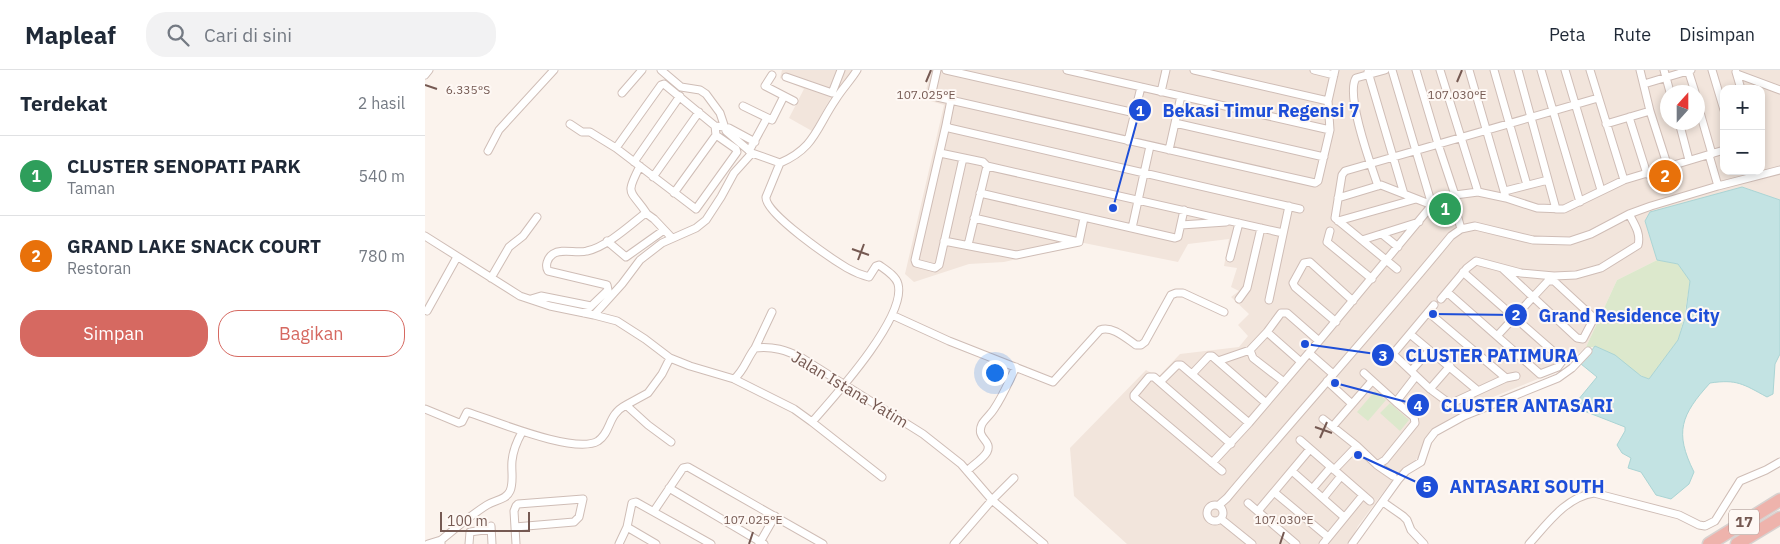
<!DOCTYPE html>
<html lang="id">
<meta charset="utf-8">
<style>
:root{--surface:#fff;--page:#f2f2f3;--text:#1f2937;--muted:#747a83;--line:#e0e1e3;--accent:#d66961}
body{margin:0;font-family:"IBM Plex Sans",sans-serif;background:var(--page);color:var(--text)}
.controls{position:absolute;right:15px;top:15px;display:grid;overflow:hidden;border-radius:10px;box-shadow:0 2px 8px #0003}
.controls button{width:45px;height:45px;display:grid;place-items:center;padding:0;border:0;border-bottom:1px solid var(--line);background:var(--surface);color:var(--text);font:25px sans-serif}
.compass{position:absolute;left:1235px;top:15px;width:45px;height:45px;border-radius:50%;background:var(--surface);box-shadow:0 2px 8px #0003;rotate:21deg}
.scale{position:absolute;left:15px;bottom:12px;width:90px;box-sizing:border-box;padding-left:5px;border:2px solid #755952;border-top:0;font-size:14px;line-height:18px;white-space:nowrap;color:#755952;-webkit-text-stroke:4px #fef8f4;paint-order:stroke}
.you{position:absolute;left:569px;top:302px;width:18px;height:18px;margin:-12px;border:4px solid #fff;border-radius:50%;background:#1a73e8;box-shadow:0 0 0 8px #1a73e833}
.badge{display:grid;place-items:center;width:32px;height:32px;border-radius:50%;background:var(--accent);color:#fff;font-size:16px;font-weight:700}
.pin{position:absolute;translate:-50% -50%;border:2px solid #fff;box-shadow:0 1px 5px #0006}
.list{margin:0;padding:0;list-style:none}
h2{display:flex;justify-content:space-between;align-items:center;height:65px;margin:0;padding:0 20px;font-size:21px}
h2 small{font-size:16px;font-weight:400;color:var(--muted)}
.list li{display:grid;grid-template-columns:32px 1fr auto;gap:15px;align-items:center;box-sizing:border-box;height:80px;padding:0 20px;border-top:1px solid var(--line)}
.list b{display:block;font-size:19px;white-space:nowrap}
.list p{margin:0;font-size:16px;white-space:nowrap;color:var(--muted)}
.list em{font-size:16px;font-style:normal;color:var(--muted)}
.actions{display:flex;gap:10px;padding:15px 20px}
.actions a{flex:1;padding:11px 0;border:1px solid var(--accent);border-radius:20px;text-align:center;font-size:18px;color:var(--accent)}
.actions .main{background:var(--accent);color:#fff}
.icon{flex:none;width:28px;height:28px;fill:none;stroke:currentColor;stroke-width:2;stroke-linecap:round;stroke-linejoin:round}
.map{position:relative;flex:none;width:1355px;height:474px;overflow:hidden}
header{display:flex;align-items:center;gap:30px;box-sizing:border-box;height:70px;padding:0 25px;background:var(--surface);border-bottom:1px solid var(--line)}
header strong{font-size:24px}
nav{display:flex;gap:28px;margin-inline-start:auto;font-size:18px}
.search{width:350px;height:45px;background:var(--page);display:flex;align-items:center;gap:12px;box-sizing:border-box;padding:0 18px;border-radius:20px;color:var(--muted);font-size:19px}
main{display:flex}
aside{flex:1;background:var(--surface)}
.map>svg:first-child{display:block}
.residential{fill:#f2e5dc;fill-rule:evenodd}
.green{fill:#dce8cc}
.water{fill:#c3e3e3;stroke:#aad4d4}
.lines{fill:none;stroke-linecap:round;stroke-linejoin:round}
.minor-casing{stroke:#cfbdb6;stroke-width:9}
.motorway-casing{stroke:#d8d1cf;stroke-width:15}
.minor{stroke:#fff;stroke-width:7}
.motorway{stroke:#eeb3ac;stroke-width:12}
.ticks{fill:none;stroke:#755952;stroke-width:2}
.labels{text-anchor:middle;stroke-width:4;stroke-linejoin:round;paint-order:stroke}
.shield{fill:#fef8f4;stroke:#9e8983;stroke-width:1}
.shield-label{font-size:15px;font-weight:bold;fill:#755952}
.street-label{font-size:16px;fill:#755952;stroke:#fef8f4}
.ticks-label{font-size:12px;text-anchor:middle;fill:#755952;stroke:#fef8f4;stroke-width:4;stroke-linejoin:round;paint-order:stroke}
.leader{fill:none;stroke:#1d4ed8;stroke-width:2}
.callout-dot{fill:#1d4ed8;stroke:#fef8f4;stroke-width:2}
.mark-label{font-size:15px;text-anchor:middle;font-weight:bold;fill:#fff}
.callout-label{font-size:18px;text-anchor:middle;font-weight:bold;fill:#1d4ed8;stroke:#fef8f4;stroke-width:4;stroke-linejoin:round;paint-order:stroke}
</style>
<header>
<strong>Mapleaf</strong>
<div class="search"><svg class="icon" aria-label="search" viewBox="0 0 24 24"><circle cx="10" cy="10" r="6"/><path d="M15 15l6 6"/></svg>Cari di sini</div>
<nav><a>Peta</a><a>Rute</a><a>Disimpan</a></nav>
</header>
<main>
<aside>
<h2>Terdekat<small>2 hasil</small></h2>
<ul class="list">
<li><span class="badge" style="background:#2e9e5b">1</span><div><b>CLUSTER SENOPATI PARK</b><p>Taman</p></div><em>540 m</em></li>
<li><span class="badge" style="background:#e8710a">2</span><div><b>GRAND LAKE SNACK COURT</b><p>Restoran</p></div><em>780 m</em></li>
</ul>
<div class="actions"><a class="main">Simpan</a><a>Bagikan</a></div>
</aside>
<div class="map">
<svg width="1355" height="474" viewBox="0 0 1355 474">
<rect width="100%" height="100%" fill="#fbf3ed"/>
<path class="residential" d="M357,0H428L405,29L387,61L364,48L379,19L355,8Z
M506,0H1355V130L1317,117L1220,151L1232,190L1192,210L1161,277L1133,301L1063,329L1009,358L1002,366L996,384L989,392L980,398L966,412L933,456L926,470L922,474H702L649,426L645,378L721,300L733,307L755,284L814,277L823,266L813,255L824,244L806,227L814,221L806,217L812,198L799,196L804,169L763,174L753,192L659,173L579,192L544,194L489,212L480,204L519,35L499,29ZM1299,19H1336V101H1299ZM1242,22H1272V52H1242Z"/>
<path class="green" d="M1232,190L1253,194L1265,211L1259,248L1253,270L1224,309C1201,301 1187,275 1161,277L1192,210Z
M950,321L961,330L943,351L932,342Z
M965,333L984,350L975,361L955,343Z"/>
<path class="water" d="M1317,117L1355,130V284L1350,294L1348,324L1342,327C1318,314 1312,309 1285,313C1256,345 1249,362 1269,402L1264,414L1246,429L1231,425L1216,402L1203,398L1206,388L1197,383L1192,375L1200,361V357L1154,339L1153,330L1172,307L1156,294L1170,276L1190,285L1216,306L1224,309L1253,270L1260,248L1265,211L1253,194L1232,190L1220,151L1225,142Z"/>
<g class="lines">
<g class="minor-casing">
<path id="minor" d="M236,0L256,17L275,20L281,24L295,43L301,61L327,83L355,93C390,78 391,58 411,29C417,19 426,10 432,0
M512,0L507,22L508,25L512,27L890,113L893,111L905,60L903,31L910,0
M521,0L710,43
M642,0L905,60
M769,0L903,31
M889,0L909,5
M991,0L1013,74L1030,125
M1015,0L1053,122
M1044,0L1081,128
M1069,0L1102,115
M1093,0L1131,139
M1116,0L1155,132
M1140,0L1176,120
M1165,0L1199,110
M1215,0L1225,41L1243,97
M1239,0L1245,22
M1263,0L1270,22
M1287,0L1299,40
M943,2L979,124
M1311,2L1316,19
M1312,4L1355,20
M0,5L4,0
M347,5L340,16L369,31
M361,7L407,23L416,0
M1219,14L1266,0
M736,22L741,0
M197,23L217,0
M526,30L521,55L524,58L875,139
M1272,32L1287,84
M318,36L347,50L359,26
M1204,47L1222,104
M1254,52L1264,90
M750,53L899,87
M145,54L157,62H165L191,78
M1181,54L1225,41
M521,55L490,190L491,193L510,198L514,195L538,88
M290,56L291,65L311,79L312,82L271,139L191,78L236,15L239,14L290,56L299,57
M304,58L330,72
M703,71L716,17
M744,80L756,26
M63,81L74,60L129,0
M324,81L342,48
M515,83L558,92L562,96L543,175
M1284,85L1293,116
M209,92L255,26
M355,93L341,127C339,143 407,189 422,198C429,202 436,205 444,207L451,196L454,195C461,200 471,206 473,214C482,247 409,327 387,352
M215,96C199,127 206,119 222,144
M562,96L858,163
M228,107L274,42
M953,116C946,95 920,25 931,8L960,0
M1080,121L1123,110
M249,123L291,65
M555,123L750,168L753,167L759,140
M1027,126L1036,159
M913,128L956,115L1007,135L1030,125L1053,122L1081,128L1112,138L1139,139L1199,110L1299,80
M549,148L654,172L659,148
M913,151L991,129
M756,155L801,152
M707,158L725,76
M905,161L902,172L947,209
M957,164L973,177
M0,166L95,226L125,236L169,245L192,251L220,269L245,288L265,296L309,309C319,301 322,288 330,278C348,276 361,280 377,288L498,364L536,394L567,430L619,474
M937,170L994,152
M182,171L201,187L239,160
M519,171L591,185L654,172
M805,188L814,153
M972,199L910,148L917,105L920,101L1173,28
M66,208L84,177L98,166L112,147
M1129,211H1123L1108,227L1152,268L1158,269L1169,248L1129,211V206
M1022,222L1115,304L1133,297L1138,290L1038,202
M106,229L116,226L166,236
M814,229L822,218L836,158
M1016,229L1042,198L1051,191L1096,203L1129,206L1151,205L1176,198L1213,175C1216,164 1210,155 1204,144
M844,230L864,136
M1009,235L968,284L1005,319L1024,333H1027L1081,308L1091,306
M2,241L32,187
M1003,242L1081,308
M159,243L183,220L182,215L123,201C120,196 122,188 128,184C137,178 152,184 162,181C181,177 203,157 218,145L222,144L229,149L247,168
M169,245L197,214L215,190L237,173L271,158L281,150L296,127L309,103L327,83
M467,245L524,271L628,312L675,260C687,255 702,269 711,275H716L720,272L746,225L751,223H758L799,242
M911,252L870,217L868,213L879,193L885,192L928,231
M842,262L876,292
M985,264L1052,320
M1072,266L1108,227L1078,199
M330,278L347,242
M884,283L908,304
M245,288L237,304L223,323L201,335L223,355L246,372
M793,291L825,280
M986,301L1004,281
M939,303L971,332L991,306
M767,304L784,286H787L841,333
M309,309L369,339L387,352L457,407
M902,311L927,334
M735,312L752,295H756L824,353
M859,312L828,288L825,280L842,262L856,243H862L894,271
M1005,319L1025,296
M0,339L34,353L37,352L42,342C68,350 150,385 173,371C187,361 182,345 201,335
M898,349L932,376L909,400
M908,356L947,311
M875,370L945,431
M932,376L952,395L960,390L990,353L989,347L971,332
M787,393L824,353L894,271L1007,135L967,0
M952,395L968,406
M542,401C548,395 558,389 562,382C568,370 550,369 557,354C560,349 566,344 569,339C578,326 584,311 591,297
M797,401L709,327V325L724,307H729L806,374
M867,401L919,447
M244,418L339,474
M888,418L906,397
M849,422L903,467
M899,427L916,406
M958,432L978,446L982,450L986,460L999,474
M823,433L871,474
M782 443a8 8 0 1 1 16 0a8 8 0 1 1-16 0Z
M794,435L802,428C876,340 953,255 1026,166L1036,159L1050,156L1108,170L1145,171L1166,164L1204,144L1226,136L1293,116L1355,100
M229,441L258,398L263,397L398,474
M833,441L885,379
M796,449L827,474
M66,456L67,474
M90,457L149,452L154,447L158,429L93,434L91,436L89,441L91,474
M202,457L231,474
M3,474L16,470
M16,474V470C31,458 46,445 62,435C70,430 81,430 85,421C89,412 86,401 87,391C88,380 92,371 97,362
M44,474L45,462L66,459
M194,474L202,457L207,433L211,432L286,474
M334,474L350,446
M529,474L567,430L589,408
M898,474L938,425
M927,474L973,410L981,401L996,392L1003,371L1010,362L1039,346L1133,308L1147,298L1163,281
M1104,474C1122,454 1141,427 1169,423L1254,445L1274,455L1280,456L1290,451L1315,411L1341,400L1355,392"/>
</g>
<g class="motorway-casing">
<path id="motorway" d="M1284,474L1355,430
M1312,474L1355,448"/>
</g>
<use href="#minor" class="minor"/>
<use href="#motorway" class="motorway"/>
</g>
<path class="ticks" d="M501,12L506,0M1032,12L1037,0M0,15L12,19M427,179L444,185M433,190L439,174M890,357L907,363M895,368L902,352M324,474L328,462M855,474L859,462"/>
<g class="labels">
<rect class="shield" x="1304" y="439.5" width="30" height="25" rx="4"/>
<g class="shield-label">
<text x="1319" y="457">17</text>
</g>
<g class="street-label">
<text transform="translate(425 319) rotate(31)" y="6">Jalan Istana Yatim</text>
</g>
</g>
<g class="ticks-label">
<text x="43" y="24">6.335°S</text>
<text x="501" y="29">107.025°E</text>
<text x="1032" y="29">107.030°E</text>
<text x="328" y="454">107.025°E</text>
<text x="859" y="454">107.030°E</text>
</g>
<path class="leader" d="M688 138L715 40M1008 244L1091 245M880 274L958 285M910 313L993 335M933 385L1002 417"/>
<g class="callout-dot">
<circle cx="688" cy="138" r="5"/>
<circle cx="1008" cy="244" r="5"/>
<circle cx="880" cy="274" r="5"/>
<circle cx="910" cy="313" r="5"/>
<circle cx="933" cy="385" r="5"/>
<circle cx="715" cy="40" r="12"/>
<circle cx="1091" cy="245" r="12"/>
<circle cx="958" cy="285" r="12"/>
<circle cx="993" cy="335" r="12"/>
<circle cx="1002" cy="417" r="12"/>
</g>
<g class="mark-label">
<text x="715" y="46">1</text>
<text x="1091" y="250">2</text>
<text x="958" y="291">3</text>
<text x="993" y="341">4</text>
<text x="1002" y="422">5</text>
</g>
<g class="callout-label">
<text x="836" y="47">Bekasi Timur Regensi 7</text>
<text x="1204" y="252">Grand Residence City</text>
<text x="1067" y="292">CLUSTER PATIMURA</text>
<text x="1102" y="342">CLUSTER ANTASARI</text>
<text x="1102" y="423">ANTASARI SOUTH</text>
</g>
</svg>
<div class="controls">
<button>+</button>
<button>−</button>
</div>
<svg class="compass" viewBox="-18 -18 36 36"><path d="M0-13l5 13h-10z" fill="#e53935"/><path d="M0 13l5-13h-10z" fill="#747a83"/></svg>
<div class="scale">100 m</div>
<div class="you"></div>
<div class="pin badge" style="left:1020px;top:139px;background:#2e9e5b">1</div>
<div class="pin badge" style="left:1240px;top:106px;background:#e8710a">2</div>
</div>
</main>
